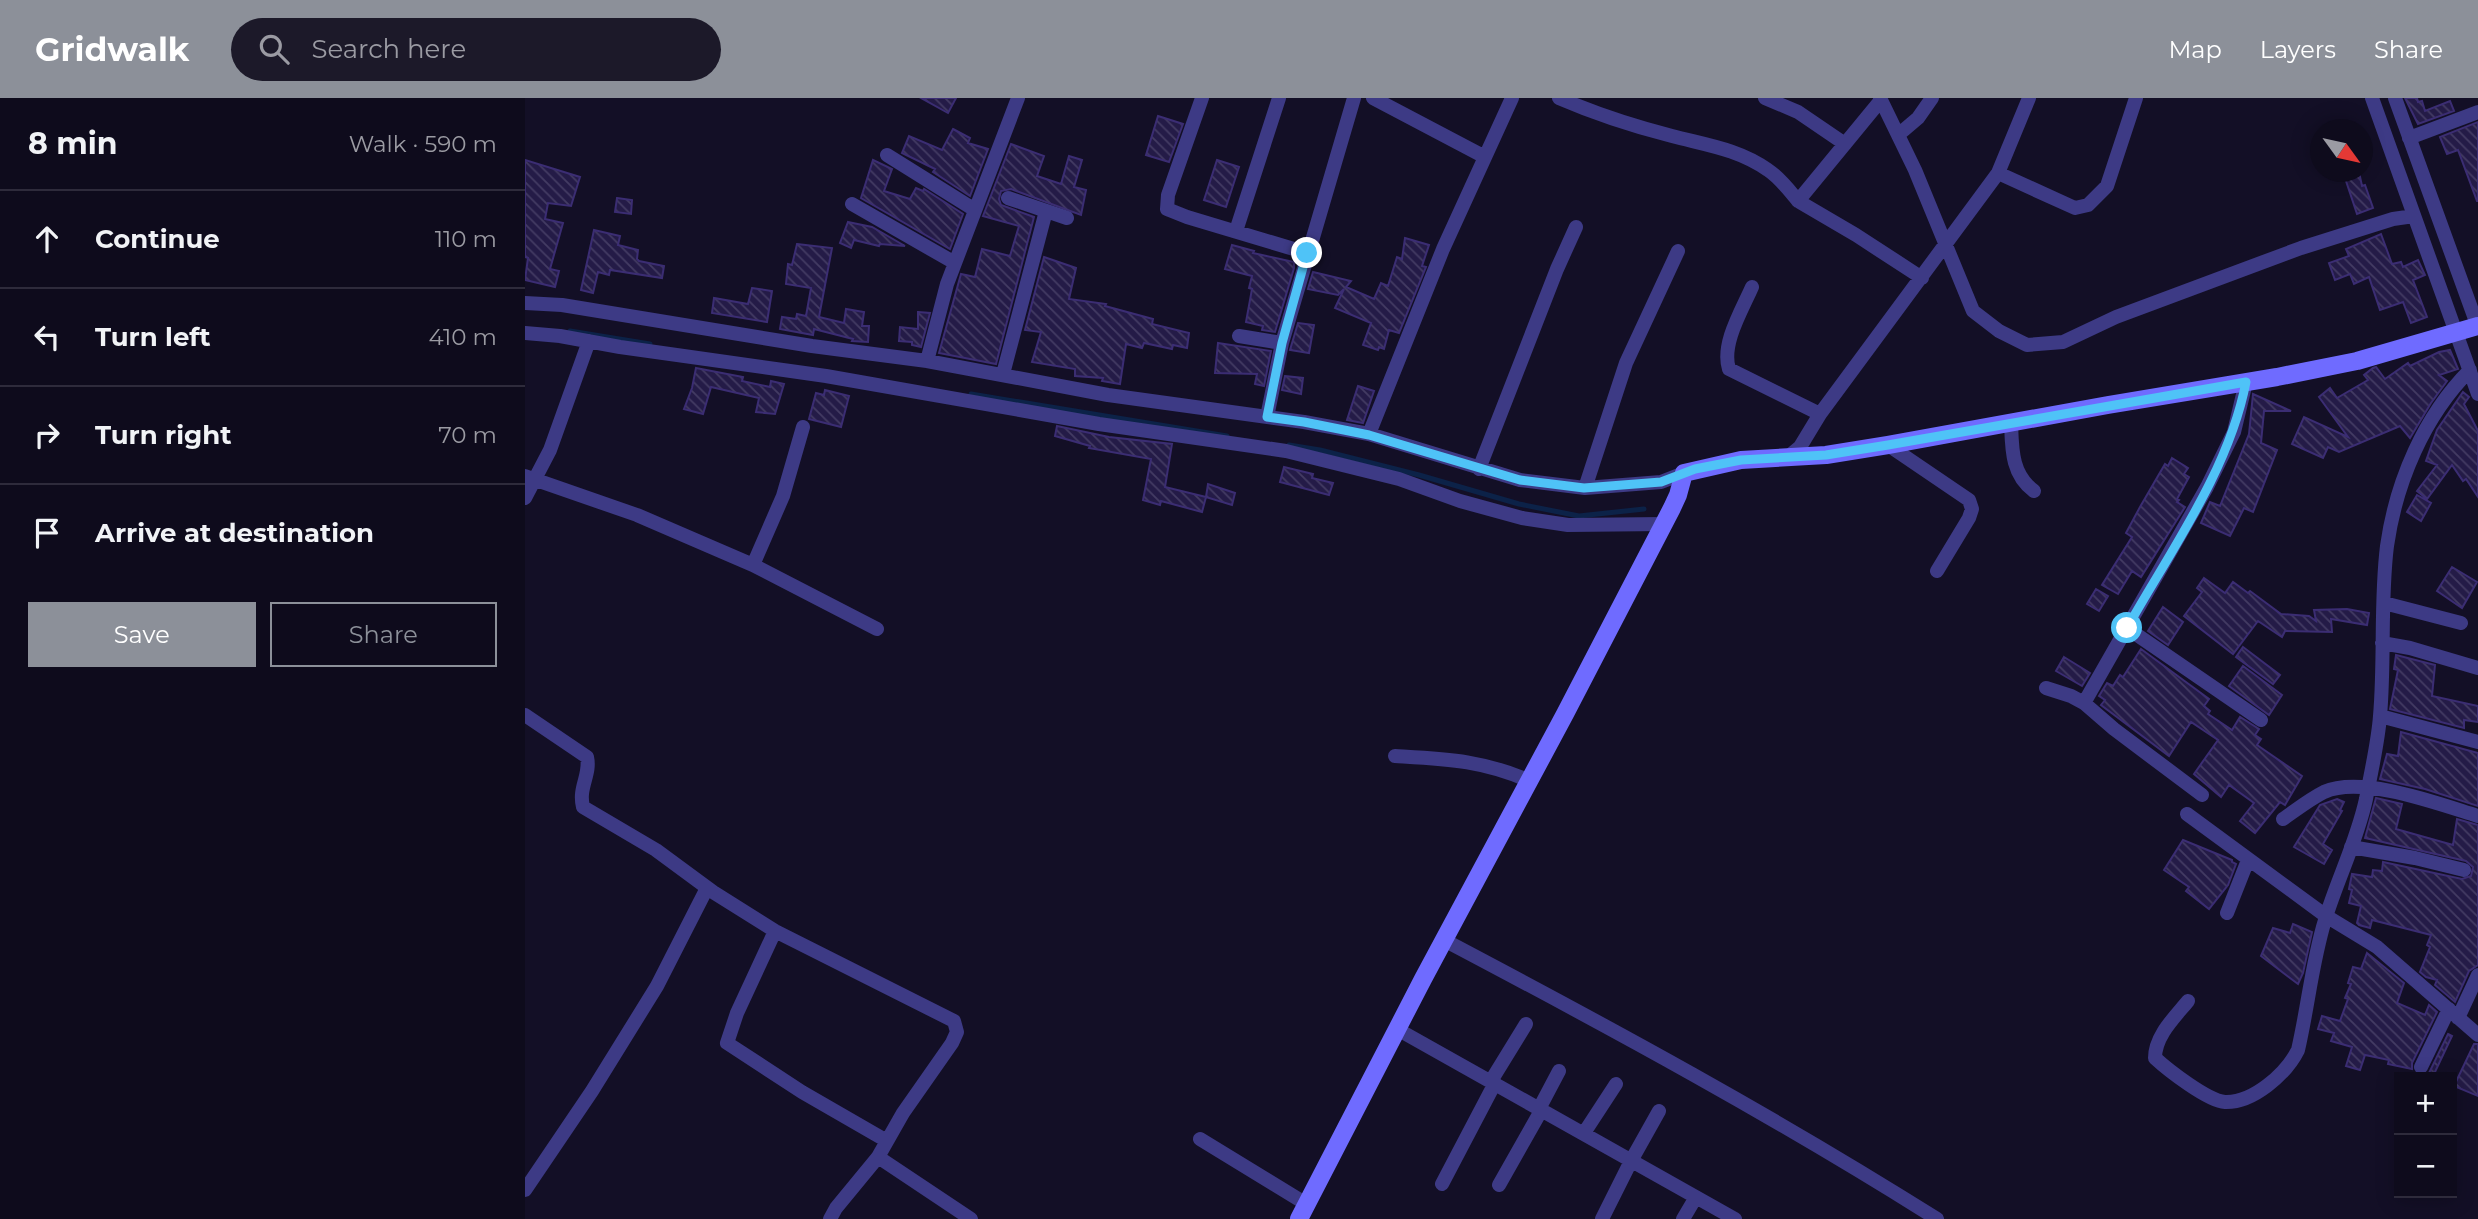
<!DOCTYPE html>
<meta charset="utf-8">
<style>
:root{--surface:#0e0b1c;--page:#1c1929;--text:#f1f3f6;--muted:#9b9ba3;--line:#2e2b3b;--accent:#8c9099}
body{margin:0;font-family:Montserrat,sans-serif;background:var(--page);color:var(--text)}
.controls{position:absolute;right:21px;bottom:21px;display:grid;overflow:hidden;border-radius:0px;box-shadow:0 4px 18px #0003}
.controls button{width:63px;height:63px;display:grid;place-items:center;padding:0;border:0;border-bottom:2px solid var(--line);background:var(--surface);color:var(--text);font:35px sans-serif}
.compass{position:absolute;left:1785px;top:21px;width:63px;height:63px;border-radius:50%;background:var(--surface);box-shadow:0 4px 18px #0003;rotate:123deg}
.stop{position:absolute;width:21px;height:21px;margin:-16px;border:5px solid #4fc3f7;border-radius:50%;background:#fff}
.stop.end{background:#4fc3f7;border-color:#fff;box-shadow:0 2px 7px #0008}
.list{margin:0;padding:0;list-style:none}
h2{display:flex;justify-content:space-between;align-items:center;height:91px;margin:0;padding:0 28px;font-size:30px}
h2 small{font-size:23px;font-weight:400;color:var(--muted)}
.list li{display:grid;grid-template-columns:46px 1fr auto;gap:21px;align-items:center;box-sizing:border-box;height:98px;padding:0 28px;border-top:2px solid var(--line)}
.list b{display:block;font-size:26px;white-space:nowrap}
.list em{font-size:23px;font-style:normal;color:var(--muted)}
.actions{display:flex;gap:14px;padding:21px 28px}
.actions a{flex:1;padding:16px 0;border:2px solid var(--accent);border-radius:0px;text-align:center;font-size:24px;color:var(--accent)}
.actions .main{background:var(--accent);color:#fff}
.icon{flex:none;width:38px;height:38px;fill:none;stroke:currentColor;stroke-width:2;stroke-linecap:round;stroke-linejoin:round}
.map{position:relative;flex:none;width:1953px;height:1121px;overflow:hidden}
header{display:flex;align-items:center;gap:42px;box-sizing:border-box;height:98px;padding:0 35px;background:var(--accent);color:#fff}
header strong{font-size:33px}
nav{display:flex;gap:38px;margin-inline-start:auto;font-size:24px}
.search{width:490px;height:63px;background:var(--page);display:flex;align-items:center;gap:18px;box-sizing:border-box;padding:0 24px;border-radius:38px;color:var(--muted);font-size:26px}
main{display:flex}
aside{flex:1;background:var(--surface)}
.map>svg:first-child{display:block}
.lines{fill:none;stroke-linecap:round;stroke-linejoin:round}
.stream{stroke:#0c2248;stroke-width:5}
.building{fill:url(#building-back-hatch);stroke:#3b2d73;stroke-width:2}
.street{stroke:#3d3a85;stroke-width:14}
.secondary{stroke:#6f6bff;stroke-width:18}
.route{stroke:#4fc3f7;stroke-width:9}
</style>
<header>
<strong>Gridwalk</strong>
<div class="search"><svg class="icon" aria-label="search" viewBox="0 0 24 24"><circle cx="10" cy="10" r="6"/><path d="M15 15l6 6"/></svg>Search here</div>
<nav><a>Map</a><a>Layers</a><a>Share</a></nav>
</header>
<main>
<aside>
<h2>8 min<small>Walk · 590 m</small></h2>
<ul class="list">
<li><svg class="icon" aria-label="ahead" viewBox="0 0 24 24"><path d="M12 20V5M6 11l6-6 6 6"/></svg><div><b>Continue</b></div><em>110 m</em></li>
<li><svg class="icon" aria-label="left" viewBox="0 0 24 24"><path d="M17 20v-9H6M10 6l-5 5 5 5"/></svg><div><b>Turn left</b></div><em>410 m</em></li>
<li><svg class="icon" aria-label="right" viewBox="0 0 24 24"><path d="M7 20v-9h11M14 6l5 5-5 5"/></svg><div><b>Turn right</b></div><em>70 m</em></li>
<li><svg class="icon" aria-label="arrive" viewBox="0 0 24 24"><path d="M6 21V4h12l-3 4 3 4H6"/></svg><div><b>Arrive at destination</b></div></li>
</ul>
<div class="actions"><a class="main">Save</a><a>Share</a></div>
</aside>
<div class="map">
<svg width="1953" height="1121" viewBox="0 0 1953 1121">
<defs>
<pattern id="building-back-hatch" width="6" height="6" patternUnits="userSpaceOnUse" patternTransform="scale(1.75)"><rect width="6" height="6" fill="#241b47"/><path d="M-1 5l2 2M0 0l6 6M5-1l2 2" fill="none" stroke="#433b63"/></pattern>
</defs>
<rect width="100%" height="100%" fill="#130f26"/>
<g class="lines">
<path class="stream" d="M45,233L125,246
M446,296L702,338
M764,347L795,352L894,377L994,406L1054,418L1119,411"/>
</g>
<path class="building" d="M396,0H431L423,15Z
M1880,0H1892L1893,4L1897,3L1900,13L1925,3L1929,13L1893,26Z
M633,18L658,26L644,64L621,57Z
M1953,24V103H1952L1933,52L1922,56L1915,39Z
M428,31L445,40L443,45L463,51L445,98L408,74L410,71L377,55L384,38L417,52Z
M486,46L519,58L512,78L536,86L544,58L557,62L549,89L561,92L556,117L486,91L476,93L474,101L476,107L509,119L471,266L414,255L436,176L450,179L457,151L485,158L494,128L458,118Z
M0,62L55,79L46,108L23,105L20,121L38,125L25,171L34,173L30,189L0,182L3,160L0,159Z
M348,62L367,71L359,93L385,101L391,90L398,93L399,91L438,116L425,151L336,100Z
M692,62L714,69L701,109L679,102Z
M1818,74H1834L1837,88L1840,87L1848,110L1832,116Z
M92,100L107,102L106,116L90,114Z
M323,124L347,129L380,148L355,146L354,148L329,142L326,150L315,145Z
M69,132L95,138L93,147L113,152L112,161L114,163L139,168L137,180L85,172L84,177L73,174L68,195L56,192Z
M1856,136L1867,166L1876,164L1878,169L1893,162L1900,177L1888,182L1902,219L1886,225L1878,204L1855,212L1844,179L1829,186L1825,176L1810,182L1804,165L1824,158L1821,151Z
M880,140L904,147L897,168L901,169L874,235L864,232L859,251L854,249L853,252L838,247L846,225L810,210L819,191L813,197L783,191L788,174L826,183L821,189L849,201L856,185L863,188L872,159L877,161Z
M272,146L307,150L294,219L319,225L321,211L339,214L337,228H344L343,244L327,243L328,241L289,231L288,237L255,231L257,219L271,221L272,216L281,218L286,190L261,186L263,166L267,167Z
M707,147L729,153L728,155L769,164V170L750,234L737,232L738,228L721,224L727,191L724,190L727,178L700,171Z
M519,159L551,170L544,201L581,206L580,208L628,221L627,226L664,235L662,250L648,247L647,251L619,245L617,250L601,246L595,286L577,283L578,280L550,278V271L507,264L516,234L500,232Z
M227,190L247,193L242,224L187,215L189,200L223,206Z
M393,214L405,215L396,249L387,247V244L374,243L375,229L393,231Z
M773,225L789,227L784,255L765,252Z
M693,245L746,253L739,288L730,286L732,276L690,275Z
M1925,252L1933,271L1914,277L1922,283L1906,305L1885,340L1875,328L1814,354L1803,349L1798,360L1767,346L1779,319L1823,339L1794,299L1805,290L1812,300L1843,282L1839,277L1848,270L1851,269L1860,281L1883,265L1885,268L1914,254Z
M171,270L218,279L217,283L245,289L246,283L259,286L250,316L231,314L234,300L186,289L178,316L159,311L167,290Z
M760,278L778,280L776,296L757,292Z
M833,288L849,293L838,325L822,322Z
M300,292L324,298L316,329L284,321L291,295L299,297Z
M1938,294L1944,299L1939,306L1953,333V399L1941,381L1938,383L1927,367L1902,401L1892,393L1912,367L1901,363L1912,332Z
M1728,296L1766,313H1739L1736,345L1752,352L1728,414L1719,410L1705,438L1676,425L1685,404L1695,408L1724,336Z
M532,328L584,339L647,346L640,389L681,399L683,386L710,395L707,407L681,399L677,414L636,403L635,407L618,402L626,361L564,350L565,348L530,338Z
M1647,360L1663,370L1659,376L1664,379L1652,401L1654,402L1652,404L1660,409L1616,479L1607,473L1593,496L1577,487L1607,439L1601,435L1615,409L1640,366L1643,368Z
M759,369L788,376L787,380L808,385L804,397L755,384Z
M1892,397L1906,405L1896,423L1882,414Z
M1927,469L1952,484L1937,510L1912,493Z
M1679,480L1700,495L1708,484L1723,495L1725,493L1756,516L1784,518L1791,523L1789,512L1822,511L1844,515L1842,527L1806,521L1807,534L1760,533L1757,539L1733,523L1708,556L1659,518L1677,494L1672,490Z
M1571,491L1583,498L1574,513L1562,506Z
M1638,509L1658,524L1643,547L1623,533Z
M1718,549L1755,577L1748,586L1711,559Z
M1616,551L1684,601L1679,608L1685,613L1683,616L1707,632L1715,619L1734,631L1730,637L1736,641L1732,647L1777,678L1760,707L1755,704L1730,735L1715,723L1729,705L1704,687L1696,699L1669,676L1693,642L1666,624L1644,658L1576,607L1580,602L1574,598L1582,585L1588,588L1595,577L1598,579Z
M1871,557L1910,567L1907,598L1953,608V624L1939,622V630L1865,611L1873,572L1869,571Z
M1539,559L1565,575L1557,588L1531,573Z
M1718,568L1757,597L1744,617L1704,588Z
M1876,634L1953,655V708L1900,691L1855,681L1862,656L1873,658Z
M1851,700L1877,706L1871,731L1928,747L1932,721L1953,727V867L1944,873L1930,904L1910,887L1912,882L1901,879L1895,874L1905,849L1902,847L1906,837L1847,822L1845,830L1834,827L1832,825L1836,808L1824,805L1827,792L1824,791L1827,776L1847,779L1848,772L1857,773L1858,764L1937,781L1946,778L1948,769L1941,763L1840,740Z
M1812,701L1819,704L1815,712L1817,713L1798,746L1807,752L1799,766L1769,749L1795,707Z
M1658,742L1707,762V764L1711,766L1703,787L1684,811L1661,793L1664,789L1639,772Z
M1768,826L1787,834L1778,875L1773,886L1736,858L1748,830L1765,835Z
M1842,855L1879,885L1872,905L1900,917L1904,907L1912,914L1887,965V971L1863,966L1864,962L1840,957L1835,972L1821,968L1827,949L1806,943L1809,935L1793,931L1797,918L1815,923L1823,901L1820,900L1826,886L1823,885L1828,869L1836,871Z
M1923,936L1927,938L1909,976L1904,975Z
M1949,946H1953V998L1929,988Z"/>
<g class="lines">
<path class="street" d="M677,0L643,97L642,111L662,119L782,155
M848,0L960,59
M1034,0C1071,16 1108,28 1147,38C1181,47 1213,51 1243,72C1255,80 1264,92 1273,103L1356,2
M1240,0L1273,14L1320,46
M1355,0L1390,72L1448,213L1474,233L1502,247L1538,244L1591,219L1776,150L1868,121L1889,118
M1847,0L1953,296
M1870,0L1953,229
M1373,37L1393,20L1407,0
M1884,40L1953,14
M362,57L450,112
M1473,75L1550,110L1563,107L1582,88L1611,0
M483,100L542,120
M1273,103L1331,137L1397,180
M327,106L430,165
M711,133L754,0
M1227,189C1217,212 1196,246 1204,271L1295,316
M0,205L37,207L287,248L402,263L583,297L779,324L844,336L995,382L1060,390L1136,384L1159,375
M0,235L35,238L95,249L301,278L574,326L761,353L874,381L935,403L997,420L1043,427L1139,426
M714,238L757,245
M402,263L422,186L493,0
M478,276L521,113
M742,319L757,245L829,0
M1486,324C1487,350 1486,376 1509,393
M844,336L918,151L987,0
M1363,347L1444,402L1447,411L1444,420L1412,473
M1263,359L1275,349L1295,316L1473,75L1504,0
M954,371L1032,171L1051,129
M0,378L112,417L228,467L352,531
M1060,390L1101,265L1153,153
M0,400L25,352L64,243
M228,467L258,398L278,329
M1859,505L1936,525
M1602,530L1736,622
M1857,545L1885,550L1953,570
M1521,590L1546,598L1559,605L1589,631L1677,697
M1559,605L1682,389L1709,334L1721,284
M0,617L62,659C66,677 53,689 58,709L131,752L188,794L250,833L429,923L432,934L427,945L378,1015L353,1059
M1855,618L1953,644
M870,658C921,661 957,662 1005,683
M1662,716L1801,818L1852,849L1953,937
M1758,721C1771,712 1785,701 1799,694C1837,677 1914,706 1953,718
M1826,749L1890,760L1939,772
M1702,815L1723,762
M250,833L212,915L202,945L277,994L362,1043
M919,842C1086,930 1252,1020 1412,1121
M1663,903C1649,920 1630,938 1630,960C1643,972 1683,1003 1700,1004C1728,1005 1761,976 1773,952C1783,909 1787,864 1800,822C1812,782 1832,743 1841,701C1846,674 1853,645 1855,618C1860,561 1855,504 1862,448C1871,384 1899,318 1945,272
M1933,920L1953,877
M872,931L1210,1121
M1896,969L1924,911
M966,983L1001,926
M1015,1009L1034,973
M1059,1035L1091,986
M675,1041L783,1107
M917,1086L970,985
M974,1087L1017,1011
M0,1092L67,993L132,888L182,790
M305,1121L311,1110L353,1059L446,1121
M1077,1121L1106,1063L1134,1013
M1158,1121L1171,1099"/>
<path class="secondary" d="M774,1121L898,881L1040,616L1147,410L1153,397L1159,375L1216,362L1301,357L1363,347L1583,307L1752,279L1832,263L1953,228"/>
</g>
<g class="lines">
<path class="route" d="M782,155L757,245L742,319L779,324L844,337L995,382L1059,390L1136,384L1170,371L1216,362L1301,357L1363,347L1721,284C1704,372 1646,452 1602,530"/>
</g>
</svg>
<div class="controls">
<button>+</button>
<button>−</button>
</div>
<svg class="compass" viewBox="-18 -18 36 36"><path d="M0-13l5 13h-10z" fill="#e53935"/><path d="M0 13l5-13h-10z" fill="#9b9ba3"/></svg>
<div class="stop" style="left:1602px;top:530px"></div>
<div class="stop end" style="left:782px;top:155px"></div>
</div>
</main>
